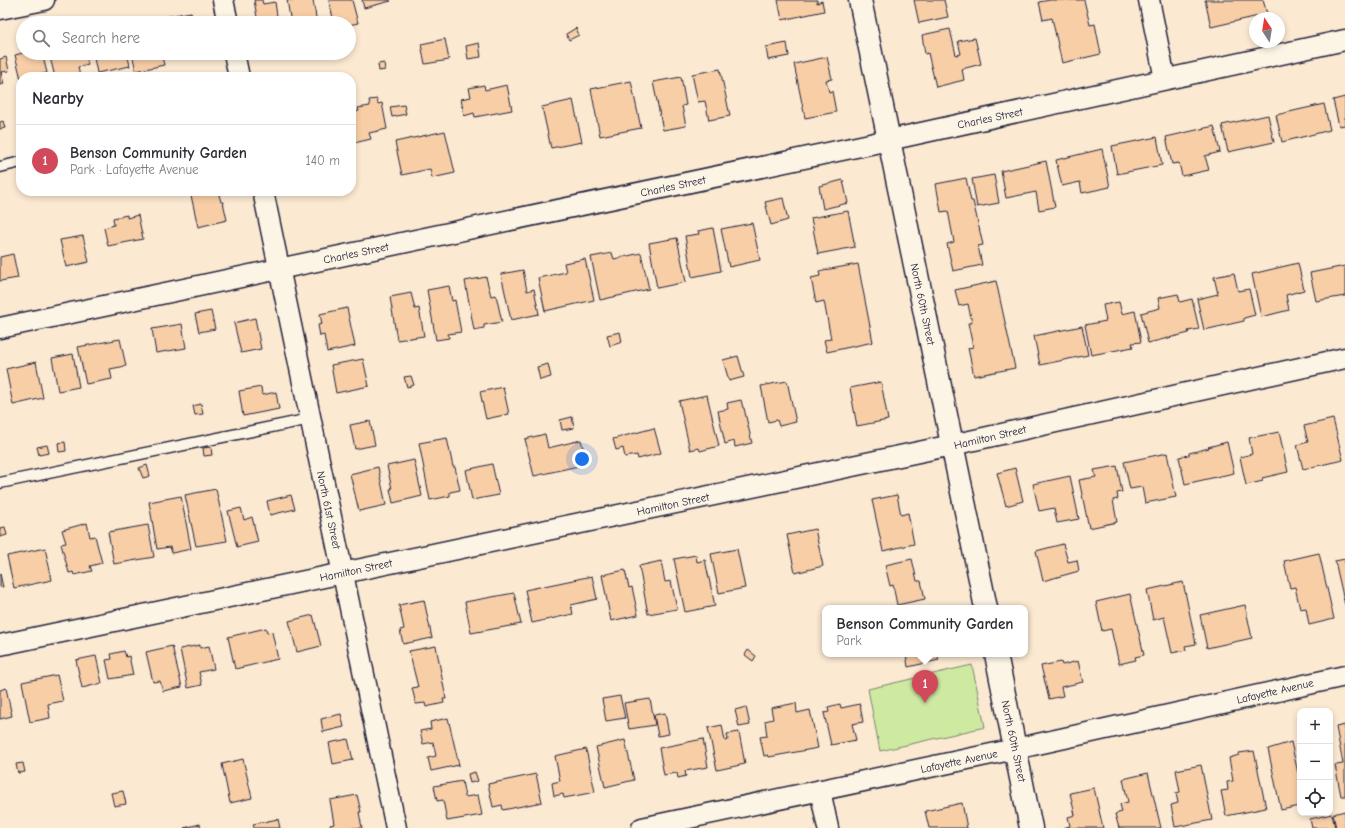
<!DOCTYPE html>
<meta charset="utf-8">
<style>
:root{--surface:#fff;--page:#f7f7f7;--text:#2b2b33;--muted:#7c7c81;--line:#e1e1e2;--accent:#d1495b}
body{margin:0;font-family:"Comic Neue",sans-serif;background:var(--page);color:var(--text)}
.controls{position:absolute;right:12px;bottom:12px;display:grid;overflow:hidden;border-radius:8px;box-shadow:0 2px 6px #0003}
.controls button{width:36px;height:36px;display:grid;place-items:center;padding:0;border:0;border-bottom:1px solid var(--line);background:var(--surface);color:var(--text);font:20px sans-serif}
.compass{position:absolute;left:1249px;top:12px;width:36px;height:36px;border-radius:50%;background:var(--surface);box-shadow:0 2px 6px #0003;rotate:348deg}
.you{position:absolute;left:582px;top:459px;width:14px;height:14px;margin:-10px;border:3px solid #fff;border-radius:50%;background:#1a73e8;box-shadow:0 0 0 6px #1a73e833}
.badge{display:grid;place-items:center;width:26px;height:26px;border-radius:50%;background:var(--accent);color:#fff;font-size:13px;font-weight:700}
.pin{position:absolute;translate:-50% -33px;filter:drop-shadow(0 1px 2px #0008)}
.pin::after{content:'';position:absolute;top:21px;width:14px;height:12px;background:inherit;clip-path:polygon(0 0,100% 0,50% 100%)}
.popup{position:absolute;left:822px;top:605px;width:206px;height:52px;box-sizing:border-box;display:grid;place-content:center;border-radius:8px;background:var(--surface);filter:drop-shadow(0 1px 3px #0005);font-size:13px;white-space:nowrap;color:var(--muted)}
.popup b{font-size:15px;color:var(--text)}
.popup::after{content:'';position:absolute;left:50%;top:100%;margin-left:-8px;border:8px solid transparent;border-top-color:var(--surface)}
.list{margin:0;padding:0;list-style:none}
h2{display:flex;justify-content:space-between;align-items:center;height:52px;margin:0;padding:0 16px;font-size:17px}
h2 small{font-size:13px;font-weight:400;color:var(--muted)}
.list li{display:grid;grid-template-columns:26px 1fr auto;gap:12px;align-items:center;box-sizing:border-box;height:72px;padding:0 16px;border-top:1px solid var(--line)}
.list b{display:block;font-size:15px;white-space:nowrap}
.list p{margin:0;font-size:13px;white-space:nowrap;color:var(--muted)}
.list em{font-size:13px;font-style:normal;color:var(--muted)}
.icon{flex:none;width:22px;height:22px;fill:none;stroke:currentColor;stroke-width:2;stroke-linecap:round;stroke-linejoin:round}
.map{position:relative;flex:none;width:1345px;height:828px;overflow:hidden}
.search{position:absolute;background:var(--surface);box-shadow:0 2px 6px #0003;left:16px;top:16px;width:340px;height:44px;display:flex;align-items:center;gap:10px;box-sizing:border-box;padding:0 14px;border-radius:22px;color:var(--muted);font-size:15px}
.panel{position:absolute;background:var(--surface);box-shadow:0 2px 6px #0003;left:16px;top:72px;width:340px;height:124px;border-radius:16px}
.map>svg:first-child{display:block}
.green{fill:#cee9a0;stroke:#78866e}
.building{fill:#f8cea7;stroke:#22223b}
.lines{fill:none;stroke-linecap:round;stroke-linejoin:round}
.service-casing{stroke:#22223b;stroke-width:13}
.minor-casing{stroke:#22223b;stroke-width:23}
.tertiary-casing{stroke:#22223b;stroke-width:25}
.service{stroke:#fcf5e5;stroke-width:10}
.minor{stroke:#fcf5e5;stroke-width:20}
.tertiary{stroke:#fcf5e5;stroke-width:22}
.labels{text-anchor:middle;stroke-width:3.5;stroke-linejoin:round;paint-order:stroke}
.street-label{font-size:11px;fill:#22223b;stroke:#fcf5e5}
</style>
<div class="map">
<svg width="1345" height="828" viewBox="0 0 1345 828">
<rect width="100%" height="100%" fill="#fbe9d2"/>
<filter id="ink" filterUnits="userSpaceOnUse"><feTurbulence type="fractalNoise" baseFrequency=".025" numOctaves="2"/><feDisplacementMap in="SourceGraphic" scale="8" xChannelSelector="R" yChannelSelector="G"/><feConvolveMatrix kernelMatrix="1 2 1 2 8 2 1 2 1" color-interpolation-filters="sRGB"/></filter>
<g filter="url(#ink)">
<path class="green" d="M972,665L985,727L880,751L868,689Z"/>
<path class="building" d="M254,0H262L263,4L275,2L278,23H258Z
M287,0H313L317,23H291Z
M329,0H352L358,23L349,25V23H334Z
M362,0H390L391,1L364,8Z
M778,0H817V3L822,1L824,11L782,20Z
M914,0H944L948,17L919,23Z
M1050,0H1084L1090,25L1095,24L1101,54L1062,63L1052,18L1043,20L1039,2Z
M1205,0H1263L1267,14L1211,27Z
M191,12L193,23H165L164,17Z
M576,28L579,35L569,40L566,34Z
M950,29L956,55L961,54L958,41L975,38L981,64L962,69L964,80L936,87L928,53L925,54L922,35Z
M445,39L449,60L425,64L421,44Z
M479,43L481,57L468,59L466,46Z
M787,43L789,56L768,60L766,47Z
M23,53H42L47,73L30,77H21V79L15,55Z
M49,53H86L88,65L78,67L80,77H55Z
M93,53H127L130,66L97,73Z
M132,53H161L164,65L136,71Z
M6,57L9,71L1,72L4,84L0,85V59Z
M827,57L832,79L826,80L829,92L832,91L836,112L805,118L794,64Z
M384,63L385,70L379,71L378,64Z
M720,69L730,116L709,120L705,101L698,102L692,74Z
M681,77L686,105L682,106L686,126L663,130L653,82Z
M631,81L641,128L600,136L591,89Z
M484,85L485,90L507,85L512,110L475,117L474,113L464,116L461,99L471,97L469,88Z
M1345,97V125L1339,126L1333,100Z
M377,99L378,104L382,103L387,129L369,133L371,139L354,143L351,129V113L359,111L358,108L370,106L369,100Z
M573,100L582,142L551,148L542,107Z
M1324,104L1330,130L1282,142L1276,115Z
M404,105L406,114L392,117L390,107Z
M1268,115L1274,142L1228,152L1222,125Z
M3,121L5,128L0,129V122Z
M1214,126L1220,152L1205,156L1209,170L1182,176L1179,163L1172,164L1166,137Z
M445,131L455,173L432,178L430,169L402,175L395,142Z
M1157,137L1162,165L1117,174L1112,146Z
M1102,149L1110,187L1082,193L1080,182L1062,186L1056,160Z
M1046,161L1055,207L1039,210L1036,192L1006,198L1001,171Z
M994,175L999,203L977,207L972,179Z
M966,178L971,201H973L983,245L978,246L982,265L953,271L947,244L954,242L948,211L941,212L936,184Z
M843,180L848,203L823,209L819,186Z
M190,191H218L221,202H223L227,220L198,227Z
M783,198L788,220L771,225L765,202Z
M848,211L855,247L818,254L811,218Z
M127,215V218L138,215L143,239L108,246L104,228L114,225L113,218Z
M752,223L760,260L729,267L721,229Z
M713,228L721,271L692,277L685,236L699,234L698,231Z
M83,236L89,262L66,267L60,240Z
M677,238L686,282L657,288L649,243Z
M612,253L614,259L641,253L649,289L600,300L591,257Z
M13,254L18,278L0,281V257Z
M585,259L594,300L545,311L538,278L566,272L564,263Z
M1298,263L1304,290L1286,295L1289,310L1261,317L1252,274Z
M858,264L873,342L827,352L824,340L831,339L824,301L816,303L811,278L820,276L819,271Z
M1345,266V296L1316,301L1310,273Z
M523,270L527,291L534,289L539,314L511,320L501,274Z
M1234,273L1238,291L1249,289L1255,315L1244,318V321L1204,330L1197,299L1218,294L1214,277Z
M486,277L491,296L496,295L502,322L484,325V328L474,330L465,281Z
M996,281L1015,368L974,376L968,348L973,347L968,323H972L968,304L959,306L955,290Z
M449,286L452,301L455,300L461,332L448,334L449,338L436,340L427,290Z
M411,293L415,309L419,308L424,336L397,340L390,297Z
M1178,294L1180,302L1192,299L1199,329L1188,331L1189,333L1148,343L1141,313L1160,308L1158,298Z
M1119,302L1122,314L1135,311L1141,342L1132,343L1133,347L1091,355L1085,325L1106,321L1103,305Z
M347,308L355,346L327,352L324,335L320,336L318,325L322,324L320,314Z
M211,311L215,329L199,332L195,314Z
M255,318L261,349L241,353L234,323Z
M182,324L186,348L156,353L152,329Z
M1082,326L1088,355L1040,365L1034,336Z
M620,332L622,342L610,346L607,335Z
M120,339L126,366L110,369L112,379L86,384L78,347Z
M73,354L79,387L58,391L52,358Z
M738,356L744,377L729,381L723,360Z
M363,359L369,386L336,393L331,365Z
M36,362L43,398L13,405L6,369Z
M548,364L551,377L540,380L537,367Z
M411,376L414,385L407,387L404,377Z
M787,381L796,422L779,426L777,420L768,422L761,386Z
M881,382L888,420L857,426L850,388Z
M261,387L262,395L276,392L279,409L243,416L239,391Z
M503,387L509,414L486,419L480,392Z
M707,395L719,446L700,451L699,448L690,450L679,401Z
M741,400L743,408H744L752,443L735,447L734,441L725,444L718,411L728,409L727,403Z
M201,404L203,414L195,415L193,406Z
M572,417L574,428L562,430L560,420Z
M1333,419L1343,460L1303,469L1297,445L1308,442L1304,426Z
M370,421L375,445L355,449L350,425Z
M654,428L661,453L638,459L637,455L625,457L623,448L616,450L613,439Z
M1279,432L1288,472L1262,478L1263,481L1246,485L1240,457L1252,454L1249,438Z
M545,434L548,448L581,440L587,464L534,476L525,439Z
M447,438L453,467H455L460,490L450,492V496L430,500L419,443Z
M65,442L66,451L59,452L58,443Z
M1227,442L1234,473L1185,484L1179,457L1189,455V453L1209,448L1208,447Z
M47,445L49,453L39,455L37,447Z
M211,447L212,455L204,456L203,448Z
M1167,453L1176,497L1145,503L1142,487L1130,489L1124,462Z
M414,460L422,496L393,503L390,489H392L387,466Z
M492,464L499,495L472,500L466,470Z
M147,465L150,476L143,478L139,468Z
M1117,466L1122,492L1117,493L1118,499L1113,500L1117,522L1089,528L1079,480L1096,477L1094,470Z
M378,467L386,505L359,511L350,474Z
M1015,468L1023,501L1006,506L997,473Z
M1070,476L1079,519L1057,523L1054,508L1039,511L1033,484Z
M216,489L227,541L196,546L185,495Z
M291,495L295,509L270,515L267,501Z
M897,495L901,515L908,513L914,544L883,551L872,500Z
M181,496L191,549L172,553L170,547L157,549L149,502Z
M241,508L244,520L252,517L258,542L237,547L228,511Z
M87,523L90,537L95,536L102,563L90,566L92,571L74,575L73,572L69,573L61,544L66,543L62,530Z
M148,525L154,557L114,564L108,532Z
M5,527L7,535L0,537V528Z
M815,529L823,566L795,573L787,535Z
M1063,544L1068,562L1077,560L1079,571L1043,581L1036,551Z
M45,548L52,580L14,588L7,556Z
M737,549L745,588L719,593L711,554Z
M1319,553L1334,619L1309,625L1306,608L1300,609L1295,587L1290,588L1284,561Z
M696,555L697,562L705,560L715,606L685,612L674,559Z
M912,559L917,581H921L925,599L897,605L893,585L890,586L885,565Z
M1345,559V605L1335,561Z
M661,561L665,582L671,581L677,609L648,614L639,566Z
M625,570L629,588L632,587L638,615L611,621L602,575Z
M0,574L3,587H0Z
M592,576L597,599L571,605L573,614L532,623L525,590Z
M1183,582L1196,644L1185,646L1186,650L1172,653L1164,617L1153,620L1147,590Z
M514,593L521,624L471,633L465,602Z
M1130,594L1144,655L1135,657L1136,660L1119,664L1111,629L1102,631L1096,602Z
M424,600L432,638L403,644L400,630L404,629L399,605Z
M1245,605L1252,638L1207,648L1200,615Z
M313,615L321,646L297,652L289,621Z
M266,628L267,633L272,632L278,659L235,669L228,637Z
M200,645V648L209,646L214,669L199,672L202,685L188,688L180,649Z
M172,646L182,687L163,691L160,681L153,682L146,652Z
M436,646L446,699H443L444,703L426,707L425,703L416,704L412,688L418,687L409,651Z
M748,650L756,656L753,661L745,655Z
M124,651L126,657L129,656L133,675L110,679L106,660L112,659L111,654Z
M906,654H937L939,660L908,667Z
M96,656L102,683L82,688L76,660Z
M1078,661L1083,682L1061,687L1063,696L1049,699L1041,666L1061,662L1062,665Z
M57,675L63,701L48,704L50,718L30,722L22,682Z
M6,688L12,716L0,719V690Z
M620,696L625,718L606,721L602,699Z
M650,699L655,725L629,729L624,703Z
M796,703L797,713L810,710L818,748L769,757L768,755L764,756L760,737L767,736L765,721L773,719L771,708Z
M840,704L841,708L860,704L863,722L852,724L856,740L831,745L824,713L829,712L828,707Z
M746,707L750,725L739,727L735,710Z
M665,713L669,734L658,736L654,715Z
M341,714L344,727L323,732L321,719Z
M448,718L459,765L431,771L428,758L436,756L433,742L423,744L420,731L431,729L430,722Z
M722,725L725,741L728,740L727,734L739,732L745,764L717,770L708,728Z
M1345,725V796H1341L1335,765L1343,764L1336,727Z
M348,739L353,760L333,764L329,743Z
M703,739L708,767L685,771L686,776L678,778L677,773L664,775L659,748Z
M625,740L634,780L605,787L596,747Z
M1291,742L1298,773H1300V806L1281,810L1268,749Z
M586,749L595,792L564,798L563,794L554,796L552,783L560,781L555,756Z
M1254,751L1266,808L1226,816L1221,791L1228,790L1227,782L1233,781L1229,758L1239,755V753Z
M243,759L252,798L230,803L222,764Z
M23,763L25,772L18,773L16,764Z
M1201,765L1212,820L1175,827L1171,805L1178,803L1176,793L1180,792L1176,770Z
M475,772L478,781L470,783L468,774Z
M1148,773L1161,828H1119L1115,814L1122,812L1120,804L1128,802L1123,779Z
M536,774L542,802L503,810L502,805L493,807L488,784Z
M462,781L465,797L478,795L482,815L447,821L443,800L437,801L434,786Z
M1094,788L1103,828H1063L1070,826L1068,817L1075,815L1070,793Z
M123,791L126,804L114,806L111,793Z
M357,795L361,812H359L362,828H331L330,825L334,824L330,800Z
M962,803L967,828H929L925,811Z
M1345,811V828H1336L1333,814Z
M1332,814L1335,828H1312L1310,819Z
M278,819L280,828H254L253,824Z
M200,824L201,828H184Z"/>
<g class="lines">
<g class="service-casing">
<path id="service" d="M0,167L21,162
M0,483L310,419"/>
</g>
<g class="minor-casing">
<path id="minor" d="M223,0L228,23
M1149,0L1165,79
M0,9L44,0
M234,53L239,77
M263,191L396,828
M0,328L889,140L1345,40
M0,645L952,445L1345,358
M820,790L828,828
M642,828L1015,749L1345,676"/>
</g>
<g class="tertiary-casing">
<path id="tertiary" d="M860,0L986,608
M996,654L1031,828"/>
</g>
<use href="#service" class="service"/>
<use href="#minor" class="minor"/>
<use href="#tertiary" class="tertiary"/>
</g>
</g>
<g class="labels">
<g class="street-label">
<text transform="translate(990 118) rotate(-12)" y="4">Charles Street</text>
<text transform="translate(673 186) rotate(-12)" y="4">Charles Street</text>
<text transform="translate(356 253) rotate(-12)" y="4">Charles Street</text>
<text transform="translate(923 304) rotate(78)" y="4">North 60th Street</text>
<text transform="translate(990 437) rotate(-13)" y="4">Hamilton Street</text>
<text transform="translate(673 504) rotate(-12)" y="4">Hamilton Street</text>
<text transform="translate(329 510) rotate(78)" y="4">North 61st Street</text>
<text transform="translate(356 570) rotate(-12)" y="4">Hamilton Street</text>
<text transform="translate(1275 691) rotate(-13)" y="4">Lafayette Avenue</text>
<text transform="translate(1014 741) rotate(78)" y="4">North 60th Street</text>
<text transform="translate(959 761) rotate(-12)" y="4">Lafayette Avenue</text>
</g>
</g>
</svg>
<div class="controls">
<button>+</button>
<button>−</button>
<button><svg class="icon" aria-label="locate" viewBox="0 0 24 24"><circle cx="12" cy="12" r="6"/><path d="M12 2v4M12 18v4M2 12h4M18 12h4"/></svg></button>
</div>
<svg class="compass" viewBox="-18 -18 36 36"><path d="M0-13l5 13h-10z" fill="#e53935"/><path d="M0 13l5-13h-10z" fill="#7c7c81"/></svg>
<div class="you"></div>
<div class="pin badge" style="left:925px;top:703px">1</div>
<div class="popup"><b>Benson Community Garden</b>Park</div>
<div class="search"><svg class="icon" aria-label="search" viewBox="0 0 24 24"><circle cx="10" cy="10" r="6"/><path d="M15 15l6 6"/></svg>Search here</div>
<section class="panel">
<h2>Nearby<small></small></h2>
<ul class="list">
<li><span class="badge">1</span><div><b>Benson Community Garden</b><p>Park · Lafayette Avenue</p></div><em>140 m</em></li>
</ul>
</section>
</div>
